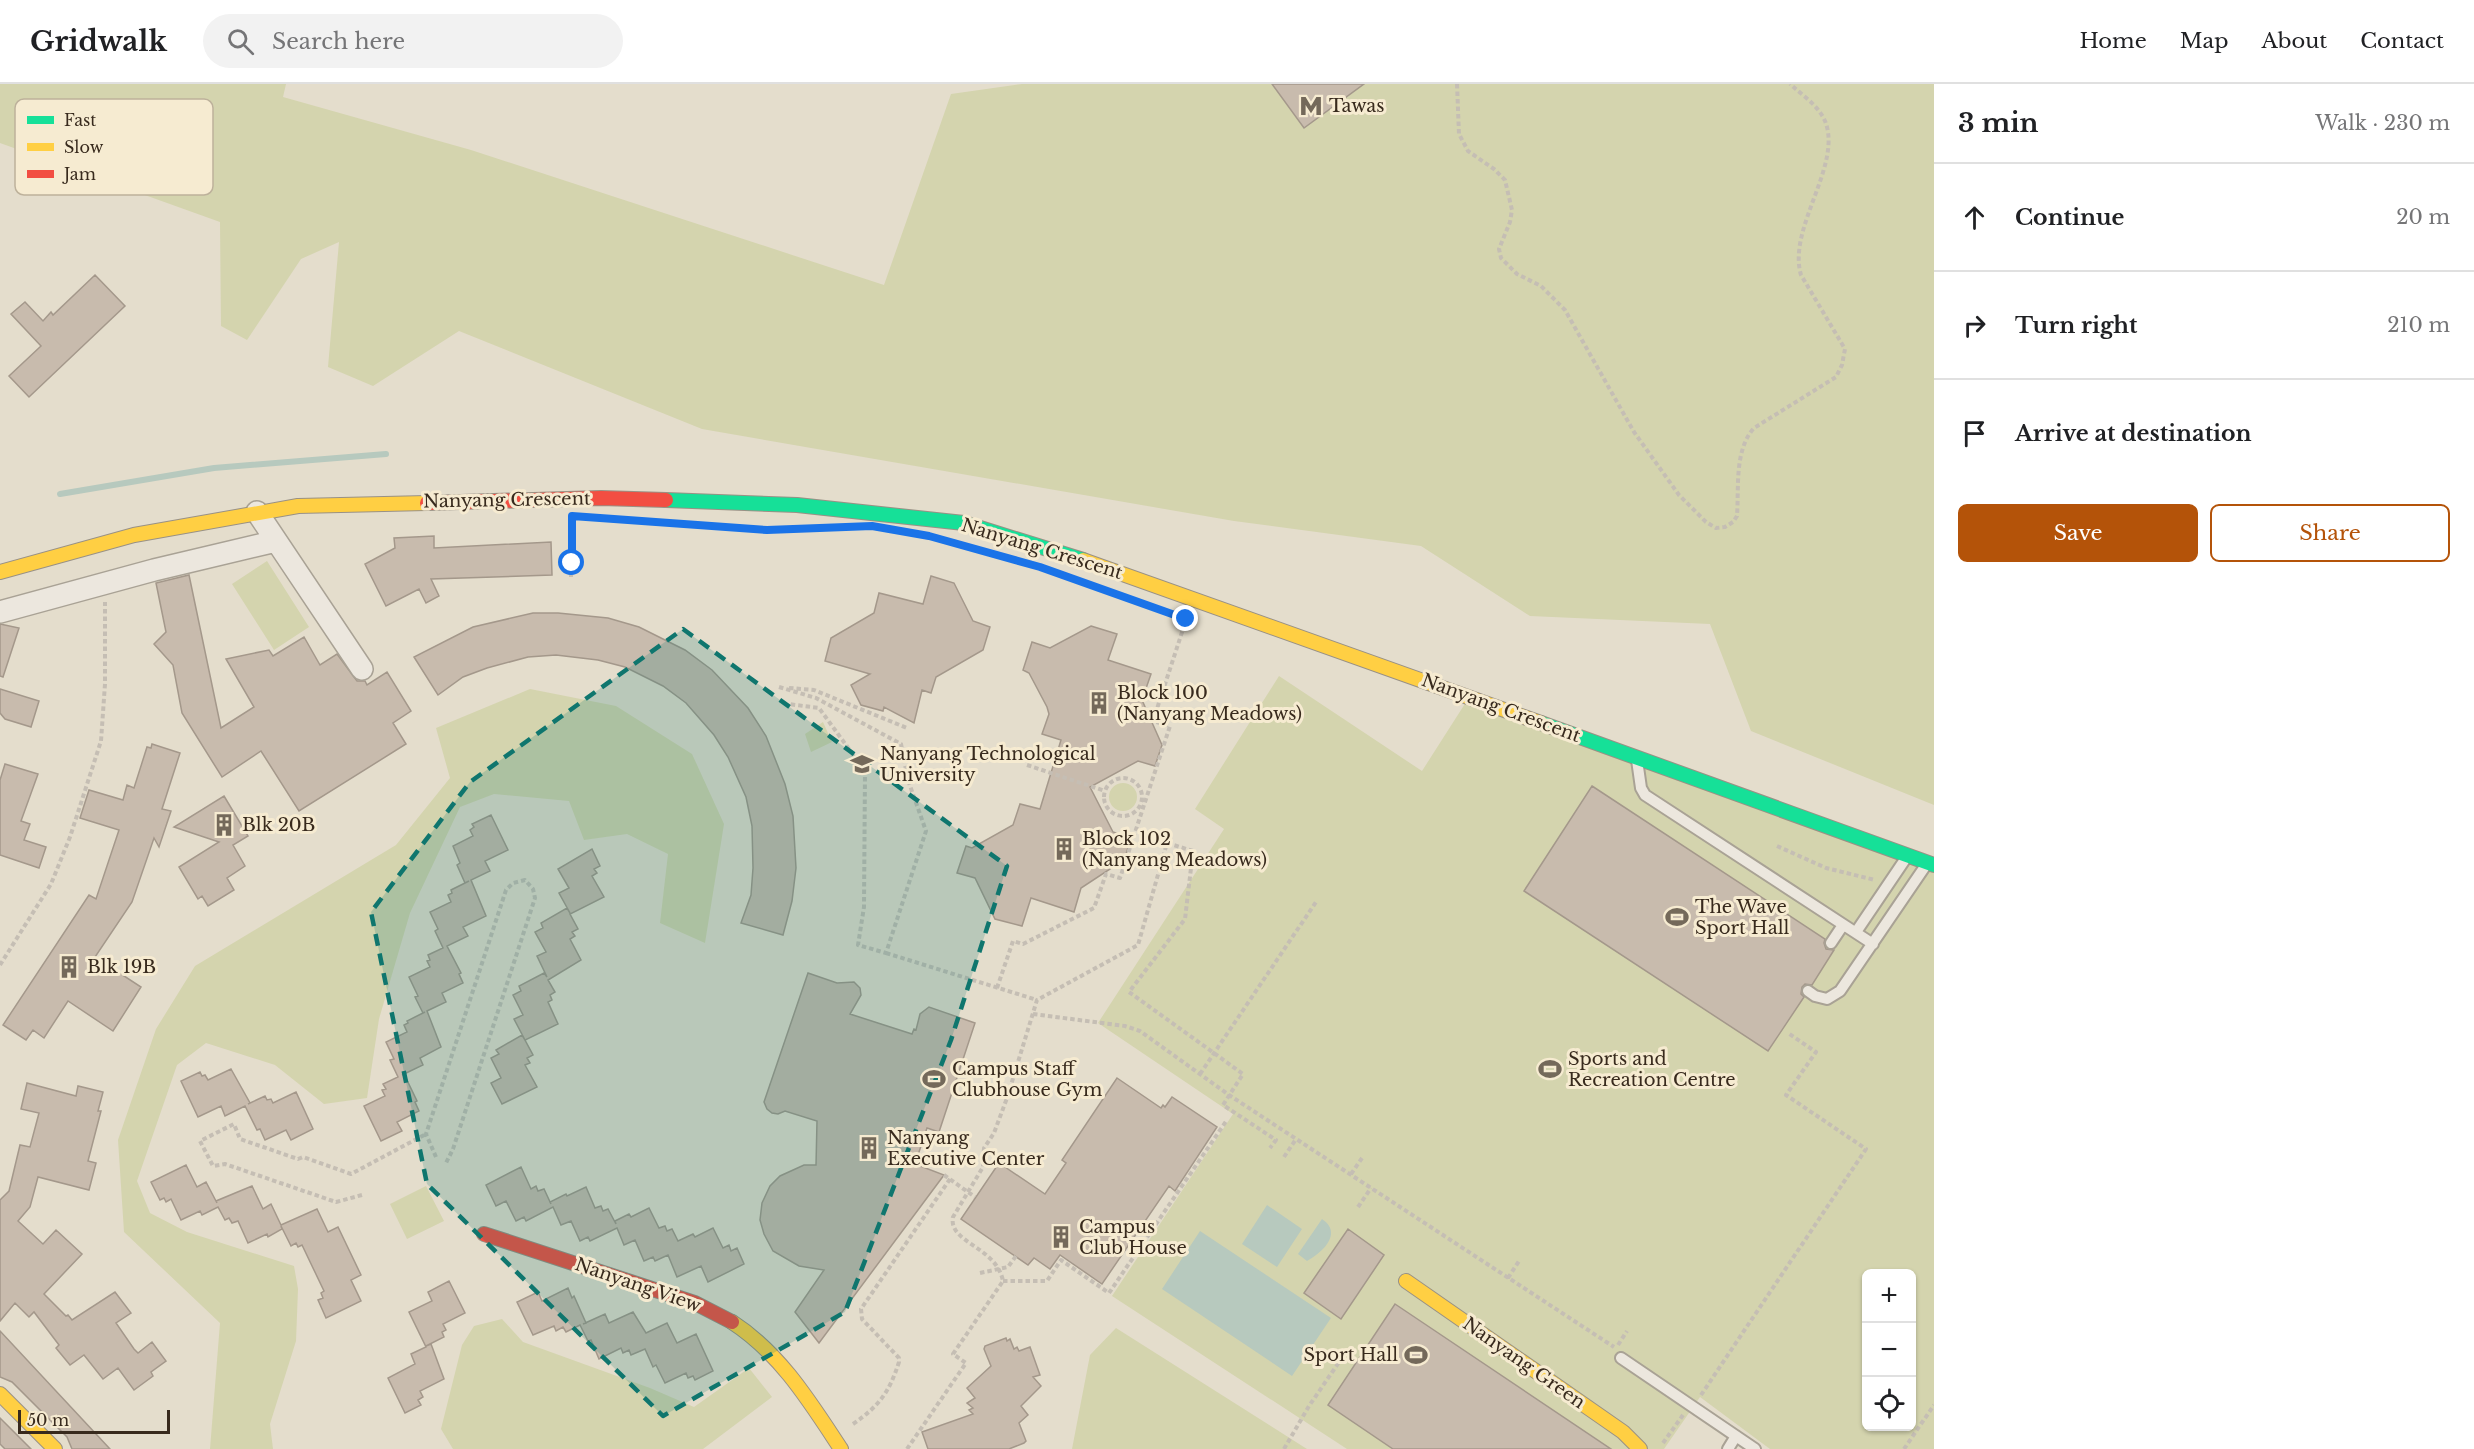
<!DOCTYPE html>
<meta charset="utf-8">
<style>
:root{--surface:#fff;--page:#f2f2f2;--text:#202124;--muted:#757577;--line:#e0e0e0;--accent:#b45309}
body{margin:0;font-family:"Libre Baskerville",serif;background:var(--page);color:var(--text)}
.controls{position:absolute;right:18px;bottom:18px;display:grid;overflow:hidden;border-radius:9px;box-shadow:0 2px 4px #0004}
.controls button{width:54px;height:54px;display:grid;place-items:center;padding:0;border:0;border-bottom:2px solid var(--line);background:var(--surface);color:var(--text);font:30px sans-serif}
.scale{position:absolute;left:18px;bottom:15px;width:152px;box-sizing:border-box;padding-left:6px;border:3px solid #382a1d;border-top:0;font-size:16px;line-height:21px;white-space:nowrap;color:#382a1d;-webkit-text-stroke:4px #f6ebd1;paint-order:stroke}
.stop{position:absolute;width:18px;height:18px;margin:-14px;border:4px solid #1a73e8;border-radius:50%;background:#fff}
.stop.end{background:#1a73e8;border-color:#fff;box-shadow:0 2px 6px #0008}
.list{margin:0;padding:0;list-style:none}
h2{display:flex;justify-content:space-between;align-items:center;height:78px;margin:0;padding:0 24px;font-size:26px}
h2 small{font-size:20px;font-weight:400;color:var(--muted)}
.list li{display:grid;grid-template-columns:39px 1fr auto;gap:18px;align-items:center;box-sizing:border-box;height:108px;padding:0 24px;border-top:2px solid var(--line)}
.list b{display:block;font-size:22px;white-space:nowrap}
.list em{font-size:20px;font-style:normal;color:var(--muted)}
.actions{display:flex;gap:12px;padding:18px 24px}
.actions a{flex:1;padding:14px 0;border:2px solid var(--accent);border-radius:9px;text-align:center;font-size:21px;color:var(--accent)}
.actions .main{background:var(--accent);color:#fff}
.icon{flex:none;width:33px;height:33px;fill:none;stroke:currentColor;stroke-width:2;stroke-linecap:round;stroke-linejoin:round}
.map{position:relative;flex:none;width:1934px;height:1365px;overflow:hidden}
header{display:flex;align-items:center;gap:36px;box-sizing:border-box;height:84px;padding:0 30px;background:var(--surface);border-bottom:2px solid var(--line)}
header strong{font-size:28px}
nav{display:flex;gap:33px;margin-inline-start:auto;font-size:21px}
.search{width:420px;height:54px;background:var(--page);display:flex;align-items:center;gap:15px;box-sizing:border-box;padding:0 21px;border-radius:33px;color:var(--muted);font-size:22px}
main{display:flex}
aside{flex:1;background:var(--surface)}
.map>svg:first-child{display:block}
.green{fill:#d4d4ae;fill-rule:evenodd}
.water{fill:#b7c9be}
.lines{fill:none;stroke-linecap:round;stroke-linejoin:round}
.stream{stroke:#b7c9be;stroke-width:6}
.building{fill:#c8bbad;stroke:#a4988b;stroke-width:1.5}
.lane-casing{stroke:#a9a295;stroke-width:14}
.street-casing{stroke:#a9a295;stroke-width:24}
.fast-casing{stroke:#999185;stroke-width:16}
.slow-casing{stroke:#999185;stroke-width:16}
.jam-casing{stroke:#999185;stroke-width:16}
.path{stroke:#c5beb4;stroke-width:4;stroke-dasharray:4.5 3;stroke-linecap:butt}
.lane{stroke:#ece7de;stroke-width:10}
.street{stroke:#ece7de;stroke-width:21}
.fast{stroke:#16e098;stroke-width:14}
.slow{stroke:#ffcf43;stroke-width:14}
.jam{stroke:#f24e42;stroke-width:14}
.route{stroke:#1a73e8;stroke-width:8}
.marked{fill:#0f766e;fill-opacity:0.2;stroke:#0f766e;stroke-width:4.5;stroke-dasharray:12 8;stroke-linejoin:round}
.labels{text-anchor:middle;stroke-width:6;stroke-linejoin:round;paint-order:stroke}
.poi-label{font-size:18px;fill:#382a1d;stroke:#f6ebd1;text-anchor:start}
.street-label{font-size:18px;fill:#382a1d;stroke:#f6ebd1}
.key{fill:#f6ebd1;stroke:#bdb19b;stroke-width:1.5}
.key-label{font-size:16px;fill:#382a1d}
</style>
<header>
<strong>Gridwalk</strong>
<div class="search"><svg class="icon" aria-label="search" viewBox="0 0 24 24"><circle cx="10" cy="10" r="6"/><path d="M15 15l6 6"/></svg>Search here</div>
<nav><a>Home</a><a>Map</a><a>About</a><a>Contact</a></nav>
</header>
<main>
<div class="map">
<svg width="1934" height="1365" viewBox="0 0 1934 1365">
<rect width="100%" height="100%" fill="#e4ddcc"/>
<path class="green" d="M0,0H286L283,13L471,66L884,201L951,10L1022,0H1934V721L1751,647L1710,540L1530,532L1421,462L1234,437L702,345L459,247L373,302L328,283L339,158L301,175L247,256L221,242L220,138L0,59Z
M267,477L309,543L274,566L232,500Z
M1279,592L1422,687L1468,615L1934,782V1365H1770L1700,1313L1664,1365H1347L1112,1212L1233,1030L1098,939L1224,745L1195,725ZM1866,1190H1912V1342H1866Z
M530,605L616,622L692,670L724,740L705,859L660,839L668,770L627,750L584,756L569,717L494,710L460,723L410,829L379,935L367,1014L324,1020L275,981L206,959L177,981L137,1097L150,1129L187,1148L294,1182L298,1205L296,1257L270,1340L273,1365H210L220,1239L124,1148L118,1056L156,945L195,882L396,761L450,694L436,644Z
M823,638L832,658L811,668L805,650Z
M1109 713a14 14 0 1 1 28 0a14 14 0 1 1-28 0Z
M426,1102L444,1137L407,1155L390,1120Z
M502,1235L523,1258L650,1304L694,1323L749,1284L772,1313L703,1365H453L441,1345L462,1261L474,1242Z
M1116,1244L1307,1365H1072L1090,1271Z"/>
<path class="water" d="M1267,1121L1302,1145L1277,1183L1242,1160Z
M1322,1135C1343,1149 1323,1168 1307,1177L1298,1170Z
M1200,1147L1331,1234L1292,1292L1162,1205Z"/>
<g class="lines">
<path class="stream" d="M60,410L214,384L386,370"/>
</g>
<path class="building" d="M1272,0H1364L1304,44Z
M95,191L125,222L29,313L9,292L41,262L11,230L25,218L43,237L51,228L53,231Z
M434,452V464L551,458L552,491L431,495L439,512L426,519L419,505L386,522L365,480L395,464L394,454Z
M189,491L221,644L254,623L226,575L269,566L273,572L304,553L320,581L337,570L357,597H365L367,601L387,588L411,627L393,639L406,660L299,727L261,667L222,693L182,629L173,581L154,560L166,548L156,499Z
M931,492L954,499L973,537L990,543L983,566L936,593L931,609L922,606L914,639L884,623L883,627L861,621L851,601L870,590L825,577L831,554L874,529L879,509L923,520Z
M533,529H558L608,534L639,543L685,566L712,586L748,624L766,652L785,700L793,732L796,784L792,817L783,851L741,839L751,811L753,784L752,742L746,713L728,673L714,651L686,619L663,602L625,583L598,576L556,571L528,573L487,584L463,593L438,611L414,573L473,543Z
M0,540L19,544L3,593L0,592Z
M1091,542L1117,550L1108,576L1151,590L1142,616L1162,661L1155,682L1138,677L1090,703L1113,748L1131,754L1123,780L1119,779L1081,804L1074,828L1031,814L1022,842L995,835L975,794L957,789L966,762L972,764L1013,741L1020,720L1040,725L1061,656L1042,650L1049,630L1047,623L1029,589L1023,586L1032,558L1050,564Z
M0,605L39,617L31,643L5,635L0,629Z
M152,660L180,669L162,725L171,727L159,763L154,754L132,818L95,873L141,903L113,947L68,917L44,954L33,946L26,956L3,941L89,811L96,815L119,746L80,734L89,706L123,716L127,701L134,704L147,663L151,664Z
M5,680L38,690L21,737L30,740L24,756L46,763L39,784L0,771V696Z
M1592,702L1825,855L1824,859L1826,865L1834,866L1812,901L1805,900L1802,903L1801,910L1804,913L1768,967L1524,807Z
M224,712L248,752L233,761L245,782L227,794L234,806L208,822L202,812L198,815L179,783L219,758L174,743Z
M491,731L508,766L485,777L490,787L471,796L486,832L463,843L468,852L447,862L461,889L459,890L463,899L442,909L446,918L427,927L441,963L420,974L423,981L402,991L404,990L417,1017L415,1018L419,1027L397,1038L402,1047L381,1057L364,1022L385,1012L382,1006L386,1005L383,1000L398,993L390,976L394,975L386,958L407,948L404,941L408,939L407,937L425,928L423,929L415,913L418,912L409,893L430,883L427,877L430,876L428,871L443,864L435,847L438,845L430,828L451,818L448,811L452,809L451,806L469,797L465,799L457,781L460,779L453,762L473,752L470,746L474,743L472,740Z
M592,765L600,782L594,785L597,789L592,792L604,813L570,830L578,845L572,848L575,852L570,855L581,876L548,896L555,908L550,911L552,916L548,918L558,940L525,956L533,971L527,974L530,979L525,981L537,1003L502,1020L491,999L501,994L491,974L499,970L496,966L522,951L525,956L514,935L523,931L513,911L521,907L519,902L544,889L547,893L537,872L546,868L535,848L543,844L541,839L567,824L570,829L559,809L569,804L558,785Z
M808,889L837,899L854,898L860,904L861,911L850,930L912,950L914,945L916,946L920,930L929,923L975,939L939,1048L927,1044L915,1080L944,1091L819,1259L795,1228L824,1186L799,1182L773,1167L764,1150L760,1136L762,1119L770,1102L780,1092L804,1081H816L817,1037L785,1027L778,1030L772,1029L767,1025L764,1018Z
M231,985L250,1019L248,1020L265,1012L267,1016L271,1015L273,1019L296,1008L313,1045L291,1056L286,1046L265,1056L260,1045L257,1046L245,1022L225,1032L221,1022L198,1033L181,997L200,988L202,992L205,991L208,996Z
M1117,994L1161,1024L1163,1021L1165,1023L1172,1013L1217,1043L1175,1107L1169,1102L1102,1200L1060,1171L1050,1185L1034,1174L1028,1181L961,1135L999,1079L1045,1110L1066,1079L1062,1076Z
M27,999L76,1012L78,1002L103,1008L98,1027H101L88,1077L96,1079L89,1106L38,1093L30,1123L18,1137L43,1160L56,1146L82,1170L44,1210L66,1232L68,1231L72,1236L115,1208L131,1229L116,1239L134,1265L138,1269L152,1258L166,1277L151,1288L153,1292L134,1306L118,1284L103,1295L84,1271L70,1281L56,1264L59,1261L34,1228L29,1233L15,1219L0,1237V1116L9,1107L20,1061L30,1063L39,1029L21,1025Z
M186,1081L197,1103L206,1098L217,1119L216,1117L252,1102L263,1125L271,1120L281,1141L317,1125L328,1148L338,1143L361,1191L351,1196L361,1217L326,1234L318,1216L323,1214L321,1209L324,1207L302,1161L298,1163L296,1159L291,1162L281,1142L282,1145L268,1153L267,1150L248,1159L238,1137L232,1139L229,1134L225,1136L218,1123L202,1131L200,1127L181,1136L171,1115L166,1118L164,1114L160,1116L151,1098Z
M521,1083L531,1105L536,1102L538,1107L544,1105L551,1120L550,1118L566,1110L567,1112L586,1103L595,1124L601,1122L603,1127L608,1125L616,1140L615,1137L629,1130L631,1133L649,1124L659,1144L665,1142L667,1147L672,1145L678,1157L693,1150L695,1153L713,1144L723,1164L729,1161L731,1167L737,1164L744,1180L708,1198L701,1182L677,1193L668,1171L655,1177L653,1173L644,1177L635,1156L624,1161L617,1144L590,1157L588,1153L580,1157L571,1137L561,1141L553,1123L526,1137L524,1133L516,1137L506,1117L496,1122L486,1101Z
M1348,1145L1384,1171L1341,1235L1304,1209Z
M449,1197L465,1229L443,1240L446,1246L442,1248L444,1253L426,1262L431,1260L444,1295L420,1307L423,1313L418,1316L421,1321L405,1329L388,1294L415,1280L411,1270L426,1263L409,1228L432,1217L428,1208Z
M568,1204L572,1214L574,1212L586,1239L583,1240L605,1230L609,1239L633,1228L646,1249L667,1239L677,1259L696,1250L713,1287L695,1296L693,1292L688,1294L686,1289L665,1299L656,1281L653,1283L645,1265L631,1271L629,1266L623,1269L621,1264L599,1275L591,1256L588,1257L580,1241L566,1248L563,1243L556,1247L554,1242L533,1251L517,1218L538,1208L542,1217Z
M1395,1220L1611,1365H1393L1328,1321Z
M0,1247L110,1365H72L67,1353L12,1298L0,1293Z
M1006,1254L1007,1257L1010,1255L1014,1265L1017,1263L1019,1267L1030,1263L1040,1291L1033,1293L1041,1302L1021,1322L1028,1331L1019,1339L1026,1357L1024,1359L1009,1365H928L922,1348L973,1330L969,1326L973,1324L967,1319L975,1314L967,1304L991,1282L984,1265L985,1262Z
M0,1334L31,1365H5L0,1360Z"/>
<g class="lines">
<g class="lane-casing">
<path id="lane" d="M1637,676L1641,704L1645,711L1873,860
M1856,848L1906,774
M1831,859L1843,841
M1808,907L1815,912L1827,915L1840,907L1926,781
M1621,1274L1755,1365
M1728,1365L1736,1352"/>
</g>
<g class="street-casing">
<path id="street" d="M257,428L362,585
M0,528L154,486L276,457"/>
</g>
<g class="fast-casing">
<path id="fast" d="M666,416L797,421L964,439L1083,476
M1541,639L1934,781"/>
</g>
<g class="slow-casing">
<path id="slow" d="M1083,476L1541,639
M0,488L134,451L298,422L427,419
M1406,1197L1623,1348L1640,1365
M732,1238C780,1269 810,1318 841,1365
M0,1310L55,1365"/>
</g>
<g class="jam-casing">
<path id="jam" d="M427,419L601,414L666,416
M484,1150L695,1219L732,1238"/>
</g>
<path class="path" d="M1457,0L1459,50L1468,67L1494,85L1505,96L1512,126L1510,138L1499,165L1501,174L1517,190L1541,202L1565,226L1634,348L1679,411L1706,438L1716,444L1725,443L1733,438L1737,432C1739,405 1734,366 1754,344L1836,293L1842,281L1845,265L1801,191C1787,144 1843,81 1825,37C1818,21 1802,11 1790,0
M571,493L572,437
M779,603L816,614L901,660L908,696L926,747L886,869L858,861L864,823L865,687L819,624L788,620
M789,604L814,606L907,644
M1027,681L1105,707
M1104 713a19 19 0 1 1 38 0a19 19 0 1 1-38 0Z
M1777,762L1826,784L1875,796
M886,869L1037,916
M0,881L51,800L70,753L101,657L105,600V518
M997,904L1013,857L1023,860L1094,824L1106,790L1120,794L1170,642L1153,637L1186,536
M1033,930L1125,942L1140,947L1229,1011L1614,1263
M1200,990L1316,818
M956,997L1007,1014
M436,1073L426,1050L506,806L513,799L525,796L533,805L535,814L453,1065L445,1081
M1284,1073L1296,1055
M1351,1090L1362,1074
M944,1091L975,1113
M362,1111L336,1118L225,1080L213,1082L200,1057L234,1040L240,1055L298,1075L303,1073L351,1090L426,1050
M1358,1123L1371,1104
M980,1189L1008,1183L1016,1172
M1508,1194L1519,1177
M1003,1197H1047L1061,1176L1109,1209L1227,1036
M1618,1261L1627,1247
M1701,1311L1866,1065L1786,1011L1816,968L1788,949
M853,1340C879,1322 889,1309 899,1278V1274L862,1235L861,1225L950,1095
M1663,1359L1683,1331
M907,1365L966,1279L953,1270L1003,1197C996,1162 948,1159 953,1133L983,1083L984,1064L994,1049L1007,1014L1037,916L1138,861L1167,759L1193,767L1185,835L1129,908L1243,990L1223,1021L1276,1056L1270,1064
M1284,1365L1309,1322L1348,1265
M1904,1365L1934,1321"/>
<use href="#lane" class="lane"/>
<use href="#street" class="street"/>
<use href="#fast" class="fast"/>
<use href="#slow" class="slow"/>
<use href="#jam" class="jam"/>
</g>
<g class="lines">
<path class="route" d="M572,479V432L767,446L872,442L929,452L1040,483L1186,535"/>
</g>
<path class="marked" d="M683,545L1007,782L951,956L845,1228L663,1332L427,1100L371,828L470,698Z"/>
<defs>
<g id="metro-bare" transform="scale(1.8)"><path d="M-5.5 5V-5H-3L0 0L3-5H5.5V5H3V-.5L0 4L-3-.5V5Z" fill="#74695a" stroke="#f6ebd1" stroke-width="2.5" paint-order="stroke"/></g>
<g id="building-bare" transform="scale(1.8)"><path d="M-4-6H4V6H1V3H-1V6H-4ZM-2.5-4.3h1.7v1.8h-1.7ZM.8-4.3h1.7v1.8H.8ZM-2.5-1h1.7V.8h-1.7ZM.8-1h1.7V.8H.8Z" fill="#74695a" stroke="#f6ebd1" stroke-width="2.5" paint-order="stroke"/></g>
<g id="university-bare" transform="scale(1.8)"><path d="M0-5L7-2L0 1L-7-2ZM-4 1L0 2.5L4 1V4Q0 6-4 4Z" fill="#74695a" stroke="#f6ebd1" stroke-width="2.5" paint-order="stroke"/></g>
<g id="stadium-bare" transform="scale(1.8)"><path d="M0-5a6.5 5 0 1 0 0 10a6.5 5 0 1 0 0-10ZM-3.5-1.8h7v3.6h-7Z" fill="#74695a" stroke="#f6ebd1" stroke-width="2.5" paint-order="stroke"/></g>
</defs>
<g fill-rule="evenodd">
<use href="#metro-bare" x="1311" y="22"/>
<use href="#building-bare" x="1099" y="619"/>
<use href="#university-bare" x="862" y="680"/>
<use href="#building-bare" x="224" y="741"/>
<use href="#building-bare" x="1064" y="765"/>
<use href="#stadium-bare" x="1677" y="833"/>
<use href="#building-bare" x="69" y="883"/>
<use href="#stadium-bare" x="1550" y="985"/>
<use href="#stadium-bare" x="934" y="995"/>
<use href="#building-bare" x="869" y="1064"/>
<use href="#building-bare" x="1061" y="1153"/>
<use href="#stadium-bare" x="1416" y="1271"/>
</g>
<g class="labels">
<g class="poi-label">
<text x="1329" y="28">Tawas</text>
<text x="1117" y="615">Block 100<tspan x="1117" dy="21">(Nanyang Meadows)</tspan></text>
<text x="880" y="676">Nanyang Technological<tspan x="880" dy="21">University</tspan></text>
<text x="242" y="747">Blk 20B</text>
<text x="1082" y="761">Block 102<tspan x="1082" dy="21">(Nanyang Meadows)</tspan></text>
<text x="1695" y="829">The Wave<tspan x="1695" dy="21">Sport Hall</tspan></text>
<text x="87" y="889">Blk 19B</text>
<text x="1568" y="981">Sports and<tspan x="1568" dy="21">Recreation Centre</tspan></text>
<text x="952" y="991">Campus Staff<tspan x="952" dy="21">Clubhouse Gym</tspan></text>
<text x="887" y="1060">Nanyang<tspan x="887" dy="21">Executive Center</tspan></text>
<text x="1079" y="1149">Campus<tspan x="1079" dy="21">Club House</tspan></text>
<text x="1398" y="1277" text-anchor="end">Sport Hall</text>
</g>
<g class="street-label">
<text transform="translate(507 416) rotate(-1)" y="6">Nanyang Crescent</text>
<text transform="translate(1042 465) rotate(17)" y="6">Nanyang Crescent</text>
<text transform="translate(1501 624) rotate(20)" y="6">Nanyang Crescent</text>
<text transform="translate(638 1201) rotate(19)" y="6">Nanyang View</text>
<text transform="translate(1524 1279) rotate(35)" y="6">Nanyang Green</text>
</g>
</g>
<rect x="15" y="15" width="198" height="96" rx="9" class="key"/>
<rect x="27" y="32" width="27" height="8" fill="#16e098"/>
<rect x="27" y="59" width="27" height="8" fill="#ffcf43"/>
<rect x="27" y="86" width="27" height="8" fill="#f24e42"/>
<g class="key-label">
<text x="64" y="42">Fast</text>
<text x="64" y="69">Slow</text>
<text x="64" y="96">Jam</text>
</g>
</svg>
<div class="controls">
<button>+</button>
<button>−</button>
<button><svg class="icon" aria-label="locate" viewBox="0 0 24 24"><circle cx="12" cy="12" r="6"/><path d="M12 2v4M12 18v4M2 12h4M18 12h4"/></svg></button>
</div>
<div class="scale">50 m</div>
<div class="stop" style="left:572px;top:479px"></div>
<div class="stop end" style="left:1186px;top:535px"></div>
</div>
<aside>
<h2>3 min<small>Walk · 230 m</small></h2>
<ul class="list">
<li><svg class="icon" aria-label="ahead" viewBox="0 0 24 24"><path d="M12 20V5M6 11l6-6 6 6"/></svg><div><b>Continue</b></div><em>20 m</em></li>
<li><svg class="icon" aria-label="right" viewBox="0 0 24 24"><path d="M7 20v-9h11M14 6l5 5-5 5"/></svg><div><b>Turn right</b></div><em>210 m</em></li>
<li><svg class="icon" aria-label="arrive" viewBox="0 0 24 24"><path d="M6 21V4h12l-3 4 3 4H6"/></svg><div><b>Arrive at destination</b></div></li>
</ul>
<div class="actions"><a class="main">Save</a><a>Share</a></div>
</aside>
</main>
